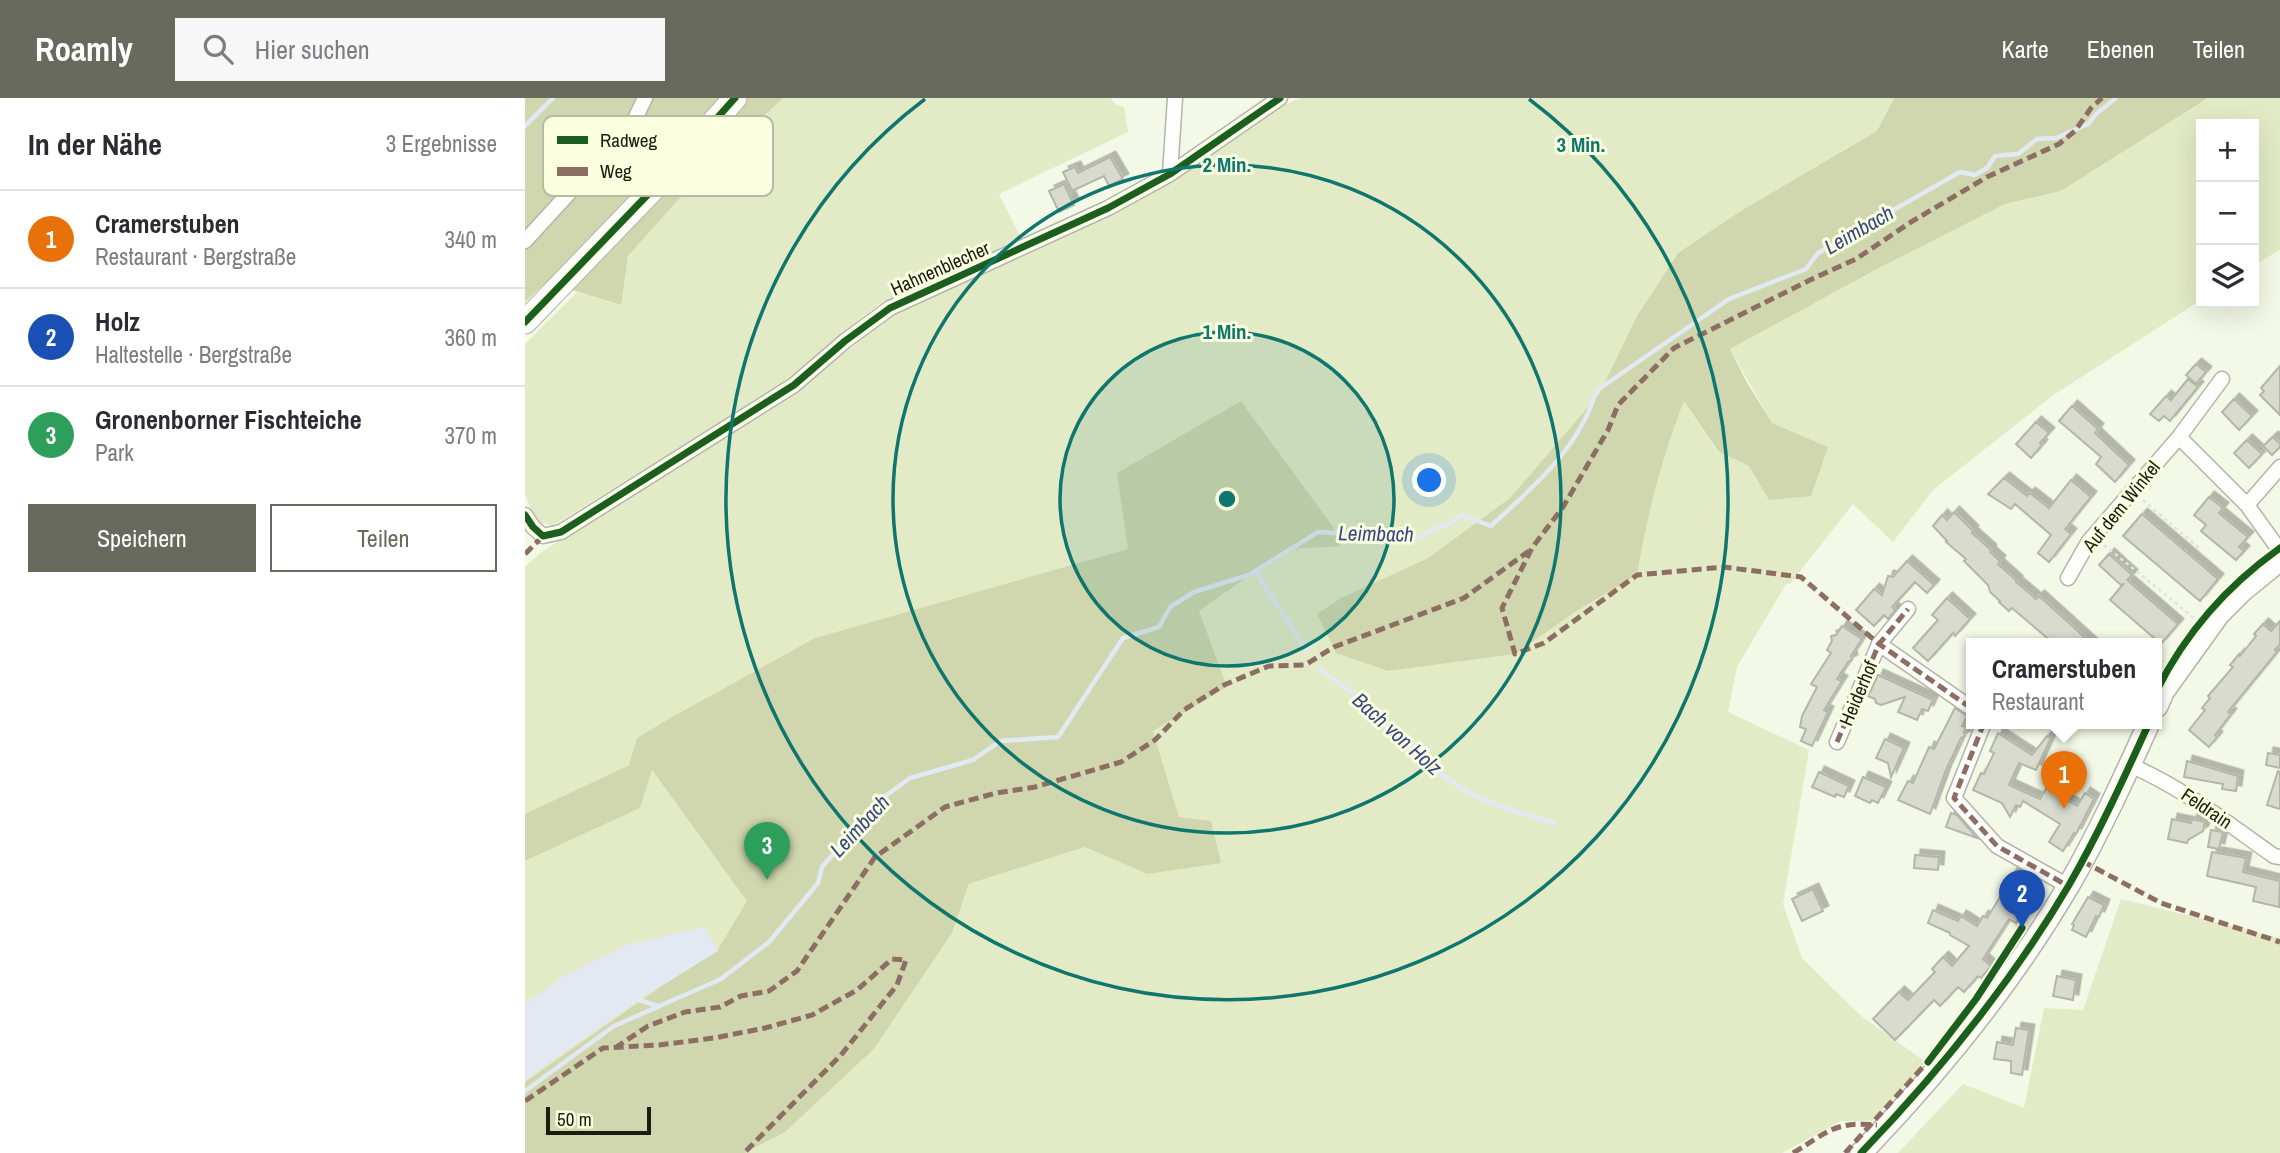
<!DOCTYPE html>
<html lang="de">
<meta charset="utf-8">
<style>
:root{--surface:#fff;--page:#f7f7f7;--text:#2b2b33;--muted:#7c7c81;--line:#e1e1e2;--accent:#676a5c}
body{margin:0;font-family:"Archivo Narrow",sans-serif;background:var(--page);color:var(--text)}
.controls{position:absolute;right:21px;top:21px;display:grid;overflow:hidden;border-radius:0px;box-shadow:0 7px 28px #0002}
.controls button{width:63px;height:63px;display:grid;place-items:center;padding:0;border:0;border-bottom:2px solid var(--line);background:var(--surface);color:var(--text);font:35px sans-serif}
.scale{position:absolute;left:21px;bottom:18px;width:105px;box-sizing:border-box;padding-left:7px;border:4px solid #1b1d12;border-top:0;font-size:19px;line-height:24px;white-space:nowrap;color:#1b1d12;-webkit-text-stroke:5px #f9ffdf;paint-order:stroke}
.you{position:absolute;left:905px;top:383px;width:24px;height:24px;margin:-18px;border:5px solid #fff;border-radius:50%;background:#1a73e8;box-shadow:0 0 0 10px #1a73e833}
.badge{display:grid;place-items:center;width:46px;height:46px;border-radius:50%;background:var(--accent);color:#fff;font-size:23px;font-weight:700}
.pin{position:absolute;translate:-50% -58px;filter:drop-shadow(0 2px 4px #0008)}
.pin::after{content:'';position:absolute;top:37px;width:24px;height:21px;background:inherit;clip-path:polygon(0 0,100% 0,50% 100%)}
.popup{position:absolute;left:1441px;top:540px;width:196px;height:91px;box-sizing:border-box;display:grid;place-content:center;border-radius:0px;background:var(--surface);filter:drop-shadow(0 2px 5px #0005);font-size:23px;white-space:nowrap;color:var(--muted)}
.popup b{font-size:26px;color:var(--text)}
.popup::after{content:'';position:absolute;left:50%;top:100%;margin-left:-14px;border:14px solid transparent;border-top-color:var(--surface)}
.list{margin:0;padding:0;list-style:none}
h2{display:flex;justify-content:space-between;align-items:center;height:91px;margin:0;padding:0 28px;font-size:30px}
h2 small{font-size:23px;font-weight:400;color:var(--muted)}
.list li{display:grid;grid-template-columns:46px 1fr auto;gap:21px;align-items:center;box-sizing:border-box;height:98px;padding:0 28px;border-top:2px solid var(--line)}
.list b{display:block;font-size:26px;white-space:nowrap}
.list p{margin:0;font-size:23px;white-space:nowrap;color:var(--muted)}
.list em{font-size:23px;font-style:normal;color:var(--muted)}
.actions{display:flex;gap:14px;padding:21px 28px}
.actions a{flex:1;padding:16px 0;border:2px solid var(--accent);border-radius:0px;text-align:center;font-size:24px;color:var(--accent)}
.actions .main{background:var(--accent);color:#fff}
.icon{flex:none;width:38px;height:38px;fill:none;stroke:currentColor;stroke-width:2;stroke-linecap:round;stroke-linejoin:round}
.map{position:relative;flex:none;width:1755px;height:1055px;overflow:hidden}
header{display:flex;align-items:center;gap:42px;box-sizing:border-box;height:98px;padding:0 35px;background:var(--accent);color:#fff}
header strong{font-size:33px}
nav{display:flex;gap:38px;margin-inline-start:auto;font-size:24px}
.search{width:490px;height:63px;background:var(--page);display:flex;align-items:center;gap:18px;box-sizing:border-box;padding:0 24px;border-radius:0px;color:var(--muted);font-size:26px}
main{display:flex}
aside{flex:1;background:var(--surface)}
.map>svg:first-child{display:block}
.green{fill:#e3eac6}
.forest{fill:#d0d7af}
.water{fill:#e3e9f3}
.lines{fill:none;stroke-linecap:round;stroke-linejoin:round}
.stream{stroke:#e3e9f3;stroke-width:4.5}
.building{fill:#d8dbcd;stroke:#b3b6a8;stroke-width:2;filter:url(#shadow)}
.street-casing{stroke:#b3b5a8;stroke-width:17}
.secondary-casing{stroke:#b3b5a8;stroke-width:24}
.primary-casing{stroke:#b3b5a8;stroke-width:25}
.path{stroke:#e1e3dd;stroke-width:2.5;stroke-dasharray:3.5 3.5;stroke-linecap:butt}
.street{stroke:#fdfefb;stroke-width:14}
.secondary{stroke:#fdfefb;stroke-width:21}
.primary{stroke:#fdfefb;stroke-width:23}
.quiet{stroke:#8d6e63;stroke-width:5;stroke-dasharray:10 5;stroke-linecap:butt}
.cycleway-casing{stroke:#f9ffdf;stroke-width:11}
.cycleway{stroke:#1b5e20;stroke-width:7}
.ring{fill:none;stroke:#0f766e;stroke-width:3.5}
.labels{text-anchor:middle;stroke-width:6;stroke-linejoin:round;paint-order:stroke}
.street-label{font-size:19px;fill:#1b1d12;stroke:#f9ffdf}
.water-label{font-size:21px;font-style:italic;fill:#384686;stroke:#f9ffdf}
.key{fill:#f9ffdf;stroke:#b6bba2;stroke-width:2}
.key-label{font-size:19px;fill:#1b1d12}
.centre{fill:#0f766e;stroke:#f9ffdf;stroke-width:3.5}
.ring-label{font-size:21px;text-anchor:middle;font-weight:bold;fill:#0f766e;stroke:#f9ffdf;stroke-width:6;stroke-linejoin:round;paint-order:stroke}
</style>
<header>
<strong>Roamly</strong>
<div class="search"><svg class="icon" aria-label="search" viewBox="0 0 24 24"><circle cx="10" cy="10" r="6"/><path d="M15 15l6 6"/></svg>Hier suchen</div>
<nav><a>Karte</a><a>Ebenen</a><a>Teilen</a></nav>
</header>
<main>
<aside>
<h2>In der Nähe<small>3 Ergebnisse</small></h2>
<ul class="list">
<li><span class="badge" style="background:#e8710a">1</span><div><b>Cramerstuben</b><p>Restaurant · Bergstraße</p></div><em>340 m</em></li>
<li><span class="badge" style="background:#1a4fb4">2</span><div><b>Holz</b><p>Haltestelle · Bergstraße</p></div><em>360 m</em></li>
<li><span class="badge" style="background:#2e9e5b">3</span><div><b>Gronenborner Fischteiche</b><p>Park</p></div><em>370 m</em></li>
</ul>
<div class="actions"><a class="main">Speichern</a><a>Teilen</a></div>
</aside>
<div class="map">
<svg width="1755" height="1055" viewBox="0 0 1755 1055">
<defs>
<filter id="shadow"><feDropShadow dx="5.5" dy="-5.5" stdDeviation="0" flood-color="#0004"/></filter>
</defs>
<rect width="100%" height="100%" fill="#f4f8e6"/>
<path class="green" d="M258,0H586L590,6L599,9L603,34L474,96L497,142L355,206L336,220L262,284L27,428L10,423L0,396V246L52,194L95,207L103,158L165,89Z
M775,0H1369L1352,33L1214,114L1153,155L1112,218L1074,296L985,400L903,460L816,500L1050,514L1112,477C1122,418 1137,359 1159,303L1192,353L1224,367L1244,402L1303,349L1247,325L1205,251L1354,170L1480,106L1536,93L1683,0H1755V152L1729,167V26H1676V202L1527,298L1408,392L1368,444L1328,406L1265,486H1261L1212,569L1203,614L1284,652L1258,806L1277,860L1336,918L1401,964L1348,1023H1316L1257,1055H220L260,1034L349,951L427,835L444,786L560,749L622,776L654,719L628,633L702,589L673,513L731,473L770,451L815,447L809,430L716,303L604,451L290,540L104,667L0,716V469L18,453L274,292L369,215L595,113L662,73L739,16Z
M127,672L206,780L256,827L0,990V763L115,710Z
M1596,801L1755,840V1055H1373L1438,986L1499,1010L1519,910L1558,912Z"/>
<path class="forest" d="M0,0H258L165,89L103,158L96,207L21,184L0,204Z
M1369,0H1683L1536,93L1480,106L1354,170L1205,251L1221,283L1247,325L1303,349L1286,398L1244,402L1224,368L1193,353L1159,303C1137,359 1122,418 1112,477L1050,514L990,556L863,573L811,555L792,516L816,500L903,460L985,400L1074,296L1112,218L1153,155L1214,114L1352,33Z
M716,303L809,430L815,448L770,451L731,473L674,513L702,589L628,633L654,719L686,723L696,765L622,776L560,749L444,786L427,835L349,951L260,1034L220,1055H0V984L138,887L192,853L222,803L127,672L115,710L0,763V716L104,667L112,640L147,619L290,540L603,451L592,375Z"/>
<path class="water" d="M180,829L193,853L115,901L0,982V906L41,877L102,847Z"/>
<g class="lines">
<path class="stream" d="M0,28L28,0
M731,474L782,553
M795,571L831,598L892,659L945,696L980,710L1029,725
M111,901L133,908
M0,993L89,928L196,881L244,844L293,785L297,769L355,702L385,680L448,662L475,643L533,639L598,540L634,529L645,509L669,494L724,477L793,434L895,440C910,428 923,430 937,417L966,428C1008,389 1055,350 1071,293L1204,201L1281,171L1293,155L1435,74L1450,77L1462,70L1470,58L1493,56L1512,41L1531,40L1563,26L1571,16L1591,0"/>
</g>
<path class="building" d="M585,59L598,81L584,88L579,78L547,93L538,74L550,69L553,75Z
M539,86L549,107L534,114L524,93Z
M1671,266L1681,274L1671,286L1661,277Z
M1755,268V317L1735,297L1739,293L1736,290Z
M1663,281L1673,289L1645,323L1639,318L1634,323L1625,316L1641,298L1646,302Z
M1709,301L1727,318L1714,332L1697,314Z
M1547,308L1573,331L1570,335L1604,367L1590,384L1571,366L1576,359L1534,323Z
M1511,324L1524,335L1515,345L1517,347L1506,360L1491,346Z
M1748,339L1755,346V349L1747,357L1738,348Z
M1722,342L1737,356L1724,370L1709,355Z
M1479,380L1502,398L1505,395L1524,410L1546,382L1566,399L1540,431L1546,436L1524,464L1513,455L1526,437L1490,406L1486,411L1463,396Z
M1684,399L1698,410L1694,415L1723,439L1714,449L1719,453L1711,462L1676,433L1681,427L1669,417Z
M1429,414L1448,433L1447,435L1466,452L1465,454L1475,463L1473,466L1492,483L1491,484L1511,501L1514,498L1566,545H1528L1487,510L1484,513L1474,504L1475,503L1465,494L1463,487L1439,463L1441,461L1421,444L1422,443L1408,428L1417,417L1422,422Z
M1617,416L1693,481L1675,503L1598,438Z
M1584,456L1607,477L1602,482L1653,526L1636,546L1585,502L1599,485L1597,488L1574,467Z
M1382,463L1409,487L1402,495L1390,484L1367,509L1370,512L1363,521L1359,517L1349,528L1331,512L1349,491L1357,497L1363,478L1368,479Z
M1422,500L1445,521L1430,538L1428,535L1403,563L1388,550L1413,522L1407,517Z
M1755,523V546L1750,552L1752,554L1703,614L1706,616L1690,637L1692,639L1684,649L1664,632L1680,612L1677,610L1685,600L1683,598L1708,569L1705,567L1714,556L1715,558L1731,538L1729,536L1738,526L1746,533Z
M1317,528L1337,541L1326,558L1327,562L1323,564L1312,581L1317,583L1299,612L1303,614L1287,648L1276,643L1281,631L1275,629L1277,618L1292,589L1286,586L1306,555L1302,552L1307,543L1306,538L1311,537Z
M1353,577L1408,602L1403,613L1397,611L1392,622L1373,614L1380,599L1356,607L1351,605L1350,601L1343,598Z
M1430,610L1442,618L1437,628L1441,629L1439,634L1440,638L1436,640L1421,672L1405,716L1373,702L1383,683L1388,685L1404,649L1409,651Z
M1473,635L1507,657L1522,638L1526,640L1511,672L1494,665L1484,687L1515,701L1525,684L1534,689L1530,695L1552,708L1560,695L1569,701L1551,736L1549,735L1538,753L1524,744L1535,726L1498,703L1495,709L1491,707L1485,719L1477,705L1448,692L1456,675L1459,676L1469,655L1465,653Z
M1360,641L1379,650L1366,679L1363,665L1351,660Z
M1743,655L1755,657V670L1741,667Z
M1662,663L1713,678L1711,693L1697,691L1698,686L1659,679Z
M1753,673L1755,674V711L1742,707Z
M1294,674L1324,688L1319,699L1311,696L1310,699L1287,689Z
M1338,679L1361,689L1353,705L1347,702L1345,705L1330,698Z
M1426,715L1432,717L1452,740L1421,729Z
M1647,721L1666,725L1667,721L1680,724L1678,733L1663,742L1662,745L1643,741Z
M1686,732L1698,734L1694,751L1683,749Z
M1687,754L1721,760L1718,774L1755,783L1754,809L1728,803L1731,789L1682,778Z
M1390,757L1414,759L1413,772L1389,770Z
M1487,775L1510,788L1498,808L1501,810L1491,825L1484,821L1458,861L1466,868L1456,880L1453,878L1439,894L1433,889L1415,908L1409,902L1370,942L1348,921L1374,894L1383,902L1410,874L1407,871L1418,859L1427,868L1444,848L1425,837V835L1403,825L1408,812L1433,823L1436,818L1452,828L1458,818L1462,820L1482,788L1480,787Z
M1288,791L1298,813L1277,823L1267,801Z
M1563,799L1579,807L1574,819L1571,818L1561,839L1547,832L1549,827L1547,826Z
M1532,878L1551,882L1548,902L1528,898Z
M1491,930L1504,932L1497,977L1486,975V963L1469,961L1472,944L1488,947Z"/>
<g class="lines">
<g class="street-casing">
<path id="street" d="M645,76L650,0
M0,143L108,25L120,0
M1654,339L1697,281
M1722,407L1755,369
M0,417L8,429L18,438L36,434L269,287L320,243L365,210L583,110L645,76L755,0
M1543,480L1564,443L1654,339L1722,407L1755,453
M1354,546L1446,610
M1459,625L1429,700L1472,748L1543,788
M1312,644L1354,546L1383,511
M1605,667C1658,690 1702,725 1749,758L1755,759"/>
</g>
<g class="secondary-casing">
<path id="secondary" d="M1632,608L1638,594L1694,516L1717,493L1755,462
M1336,1055C1414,974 1487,884 1544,787C1574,735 1599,680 1624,625"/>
</g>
<g class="primary-casing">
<path id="primary" d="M0,224L134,85L210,0"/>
</g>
<path class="path" d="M1618,402L1674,450
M1579,447L1669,520"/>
<use href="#street" class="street"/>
<use href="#secondary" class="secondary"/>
<use href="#primary" class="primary"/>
<path class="quiet" d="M0,456L18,438
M1446,610L1354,546L1276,479L1199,469L1112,477L1019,545L990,556L977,510L1007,450L1038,409L1083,332L1093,307L1149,250L1285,182L1331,161L1386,124L1462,79L1534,46L1550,33L1566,10L1577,0
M1459,625L1429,700L1472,748L1543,788
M1312,644L1354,546L1383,511
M1557,763L1636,805L1755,844
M90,950L123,928L160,914L195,909L216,898L244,893L272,873L350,759L420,709L471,695L510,689L596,664L630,642L659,612L699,587L744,568L780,567L809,549L939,500L1004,453
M0,1003L78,950L134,947L189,940L240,930L287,917L332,892L367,861L381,862L372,887L316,957L219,1055
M1268,1055C1303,1034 1309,1023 1352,1027
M1320,1055L1407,959"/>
<g class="cycleway-casing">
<path id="cycleway" d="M0,224L134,85L210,0
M0,417L8,429L18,438L36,434L269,287L320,243L365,210L583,110L645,76L755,0
M1632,592C1661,534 1703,487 1755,450
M1403,964L1451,901L1497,830
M1336,1055C1414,974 1487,884 1544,787C1574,735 1599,680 1624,625"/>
</g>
<use href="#cycleway" class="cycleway"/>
</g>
<circle cx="702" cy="401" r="167" fill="#0f766e" fill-opacity=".12"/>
<g class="ring">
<circle cx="702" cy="401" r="167"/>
<circle cx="702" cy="401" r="334"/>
<path d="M1004 1A501 501 0 1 1 400 1"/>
</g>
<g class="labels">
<g class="street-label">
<text transform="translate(415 170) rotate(-24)" y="7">Hahnenblecher</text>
<text transform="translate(1596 408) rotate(-51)" y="7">Auf dem Winkel</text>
<text transform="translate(1333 595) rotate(-67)" y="7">Heiderhof</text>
<text transform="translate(1682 710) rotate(34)" y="7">Feldrain</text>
</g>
<g class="water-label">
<text transform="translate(1334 132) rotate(-30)" y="7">Leimbach</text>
<text transform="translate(851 436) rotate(1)" y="7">Leimbach</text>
<text transform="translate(872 636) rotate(42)" y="7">Bach von Holz</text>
<text transform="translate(335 728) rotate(-47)" y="7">Leimbach</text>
</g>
</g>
<rect x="18" y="18" width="230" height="80" rx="10" class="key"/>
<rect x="32" y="38" width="31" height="8" fill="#1b5e20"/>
<rect x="32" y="69" width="31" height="9" fill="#8d6e63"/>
<g class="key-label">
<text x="75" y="49">Radweg</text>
<text x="75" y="80">Weg</text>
</g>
<circle cx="702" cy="401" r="10" class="centre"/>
<g class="ring-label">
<text x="1056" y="54">3 Min.</text>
<text x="702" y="74">2 Min.</text>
<text x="702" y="241">1 Min.</text>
</g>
</svg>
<div class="controls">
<button>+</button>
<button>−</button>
<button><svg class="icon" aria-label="layers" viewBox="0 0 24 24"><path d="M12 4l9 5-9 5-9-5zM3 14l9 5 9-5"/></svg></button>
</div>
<div class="scale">50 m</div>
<div class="you"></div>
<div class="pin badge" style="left:1539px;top:711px;background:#e8710a">1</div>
<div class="popup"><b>Cramerstuben</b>Restaurant</div>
<div class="pin badge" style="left:1497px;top:830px;background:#1a4fb4">2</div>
<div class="pin badge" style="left:242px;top:782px;background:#2e9e5b">3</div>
</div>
</main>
